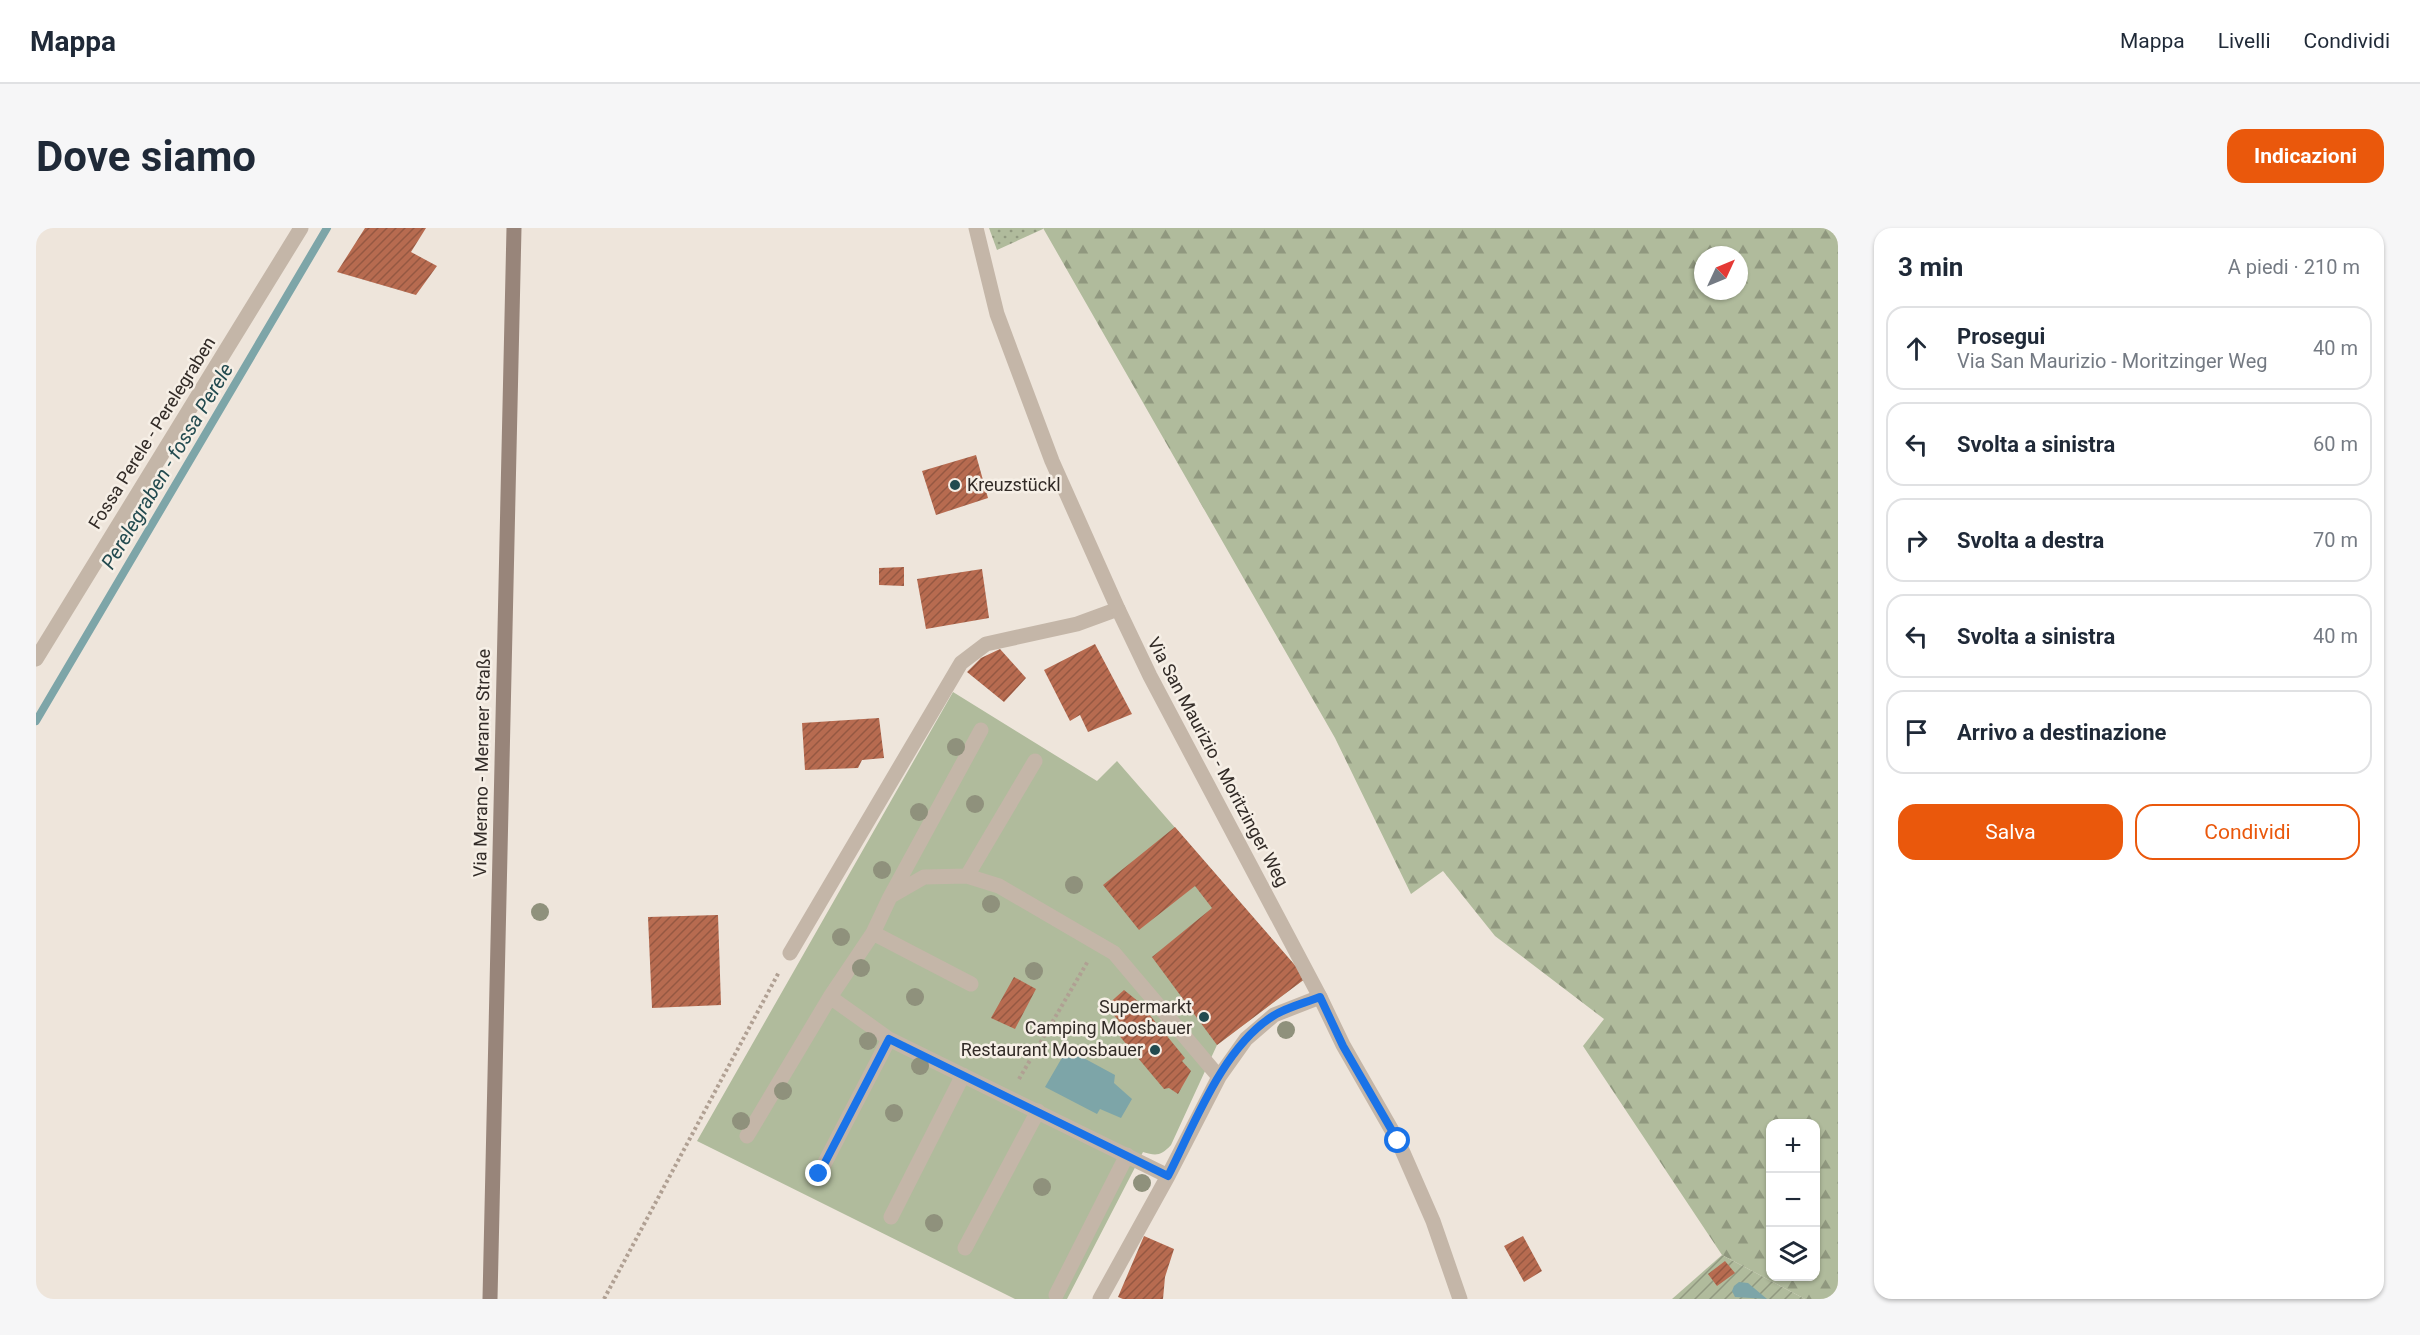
<!DOCTYPE html>
<html lang="it">
<meta charset="utf-8">
<style>
:root{--surface:#fff;--page:#f6f6f7;--text:#1f2937;--muted:#747a83;--line:#e0e1e3;--accent:#ea580c}
body{margin:0;font-family:Roboto,sans-serif;background:var(--page);color:var(--text)}
.controls{position:absolute;right:18px;bottom:18px;display:grid;overflow:hidden;border-radius:12px;box-shadow:0 2px 4px #0004}
.controls button{width:54px;height:54px;display:grid;place-items:center;padding:0;border:0;border-bottom:2px solid var(--line);background:var(--surface);color:var(--text);font:30px sans-serif}
.compass{position:absolute;left:1658px;top:18px;width:54px;height:54px;border-radius:50%;background:var(--surface);box-shadow:0 2px 4px #0004;rotate:46deg}
.stop{position:absolute;width:18px;height:18px;margin:-14px;border:4px solid #1a73e8;border-radius:50%;background:#fff}
.stop.end{background:#1a73e8;border-color:#fff;box-shadow:0 2px 6px #0008}
.list{margin:0;padding:0;list-style:none}
h2{display:flex;justify-content:space-between;align-items:center;height:78px;margin:0;padding:0 24px;font-size:26px}
h2 small{font-size:20px;font-weight:400;color:var(--muted)}
.list li{display:grid;grid-template-columns:39px 1fr auto;gap:18px;align-items:center;box-sizing:border-box;height:84px;margin:0 12px 12px;padding:0 12px;border:2px solid var(--line);border-radius:18px}
.list b{display:block;font-size:22px;white-space:nowrap}
.list p{margin:0;font-size:20px;white-space:nowrap;color:var(--muted)}
.list em{font-size:20px;font-style:normal;color:var(--muted)}
.actions{display:flex;gap:12px;padding:18px 24px}
.actions a{flex:1;padding:14px 0;border:2px solid var(--accent);border-radius:18px;text-align:center;font-size:21px;color:var(--accent)}
.actions .main{background:var(--accent);color:#fff}
.icon{flex:none;width:33px;height:33px;fill:none;stroke:currentColor;stroke-width:2;stroke-linecap:round;stroke-linejoin:round}
.map{position:relative;flex:none;width:1802px;height:1071px;overflow:hidden;border-radius:18px}
header{display:flex;align-items:center;gap:36px;box-sizing:border-box;height:84px;padding:0 30px;background:var(--surface);border-bottom:2px solid var(--line)}
header strong{font-size:28px}
nav{display:flex;gap:33px;margin-inline-start:auto;font-size:21px}
.intro{display:flex;align-items:center;justify-content:space-between;box-sizing:border-box;height:144px;padding:0 36px}
h1{margin:0;font-size:42px}
.button{padding:15px 27px;border-radius:18px;background:var(--accent);color:#fff;font-size:21px;font-weight:700}
main{display:flex;gap:36px;padding:0 36px}
aside{flex:1;background:var(--surface);border-radius:18px;box-shadow:0 2px 4px #0004}
.map>svg:first-child{display:block}
.grass{fill:url(#grass-dots)}
.forest{fill:url(#forest-firs);fill-rule:evenodd}
.park{fill:#b0bb9c}
.garden{fill:url(#garden-furrows)}
.water{fill:#7da5a8}
.lines{fill:none;stroke-linecap:round;stroke-linejoin:round}
.stream{stroke:#7da5a8;stroke-width:8}
.building{fill:url(#building-hatch)}
.path{stroke:#b0a093;stroke-width:4;stroke-dasharray:3 3;stroke-linecap:butt}
.service{stroke:#c4b6a8;stroke-width:15}
.minor{stroke:#c4b6a8;stroke-width:15}
.secondary{stroke:#98857a;stroke-width:15}
.tree{fill:#8f917c}
.route{stroke:#1a73e8;stroke-width:8}
.poi-dot{fill:#224a4f;stroke:#f6efe6;stroke-width:2}
.labels{text-anchor:middle;stroke-width:5;stroke-linejoin:round;paint-order:stroke}
.street-label{font-size:18px;fill:#322b27;stroke:#f6efe6}
.poi-label{font-size:18px;fill:#322b27;stroke:#f6efe6;text-anchor:end}
.water-label{font-size:20px;font-style:italic;fill:#224a4f;stroke:#f6efe6}
</style>
<header>
<strong>Mappa</strong>
<nav><a>Mappa</a><a>Livelli</a><a>Condividi</a></nav>
</header>
<div class="intro"><h1>Dove siamo</h1><a class="button">Indicazioni</a></div>
<main>
<div class="map">
<svg width="1802" height="1071" viewBox="0 0 1802 1071">
<defs>
<pattern id="grass-dots" width="8" height="8" patternUnits="userSpaceOnUse" patternTransform="scale(1.5)"><rect width="8" height="8" fill="#b0bb9c"/><path d="M2 2h.1M6 6h.1" fill="none" stroke="#90987f" stroke-width="1.8" stroke-linecap="round"/></pattern>
<pattern id="forest-firs" width="22" height="20" patternUnits="userSpaceOnUse" patternTransform="scale(1.5)"><rect width="22" height="20" fill="#b0bb9c"/><path d="M5 1l3.5 6h-7zM16 11l3.5 6h-7z" fill="#90987f"/></pattern>
<pattern id="garden-furrows" width="10" height="10" patternUnits="userSpaceOnUse" patternTransform="scale(1.5)"><rect width="10" height="10" fill="#b0bb9c"/><path d="M-1 1l2-2M0 10L10 0M9 11l2-2" fill="none" stroke="#90987f"/></pattern>
<pattern id="building-hatch" width="6" height="6" patternUnits="userSpaceOnUse" patternTransform="scale(1.5)"><rect width="6" height="6" fill="#b76b50"/><path d="M-1 1l2-2M0 6l6-6M5 7l2-2" fill="none" stroke="#955842"/></pattern>
</defs>
<rect width="100%" height="100%" fill="#eee5db"/>
<path class="grass" d="M953,0H1007V1L961,22Z"/>
<path class="forest" d="M1007,0H1802V1071H1769L1686,1027L1547,818L1568,791L1459,708L1407,643L1375,666L1299,510ZM1667,27H1703V63H1667ZM1734,896H1780V1048H1734Z"/>
<path class="park" d="M917,464L1061,553L1081,533L1270,750L1181,817L1135,917C1125,928 1120,928 1107,924L1031,1071H979L661,913Z"/>
<path class="garden" d="M1686,1027L1769,1071H1636Z"/>
<path class="water" d="M1031,821L1079,847L1078,855L1096,871L1085,890L1064,881L1061,886L1009,859Z
M1703,1054L1712,1055L1731,1071L1699,1069L1696,1063L1698,1058Z"/>
<g class="lines">
<path class="stream" d="M0,493L291,0"/>
</g>
<path class="building" d="M329,0H390L375,24L401,38L380,67L301,44Z
M940,227L952,270L900,287L886,243Z
M868,339V358L843,357V340Z
M946,341L953,390L890,401L881,351Z
M1059,416L1096,486L1052,504L1044,487L1034,493L1008,442Z
M964,421L990,450L968,474L931,444L945,430Z
M843,490L848,530L826,532L822,540L769,542L766,495Z
M1139,599L1270,750L1181,817L1116,729L1176,680L1159,658L1103,702L1067,657Z
M682,687L685,777L616,780L612,689Z
M978,749L1000,761L979,801L955,790Z
M1088,762L1103,774L1149,830L1146,833L1155,843L1142,866L1133,860L1128,861L1081,805L1088,799L1070,778Z
M1108,1008L1138,1021L1129,1049L1127,1071H1087L1082,1069Z
M1487,1008L1506,1043L1488,1054L1468,1018Z
M1689,1033L1699,1045L1681,1058L1672,1046Z"/>
<g class="lines">
<path class="path" d="M983,851L1052,733
M568,1071L743,744"/>
<path class="service" d="M931,648L999,533
M855,668L888,649L931,648L963,658L1078,725L1183,849
M837,705L935,756
M754,725L925,435L950,416L1041,396L1082,381
M794,769L853,811L1132,948
M711,908L794,769L837,705L854,669L945,502
M783,946L853,811
M855,989L927,847
M929,1020L1002,883
M1020,1067L1091,927
M1064,1071L1132,948L1183,849L1210,811L1238,787L1284,769"/>
<path class="minor" d="M940,0L961,86L1016,233L1082,381L1114,448L1284,769L1307,817L1362,913L1397,993L1424,1071
M0,431L265,0"/>
<path class="secondary" d="M454,1071L478,0"/>
</g>
<g class="tree">
<circle cx="920" cy="519" r="9"/>
<circle cx="939" cy="576" r="9"/>
<circle cx="883" cy="584" r="9"/>
<circle cx="846" cy="642" r="9"/>
<circle cx="1038" cy="657" r="9"/>
<circle cx="955" cy="676" r="9"/>
<circle cx="504" cy="684" r="9"/>
<circle cx="805" cy="709" r="9"/>
<circle cx="825" cy="740" r="9"/>
<circle cx="998" cy="743" r="9"/>
<circle cx="879" cy="769" r="9"/>
<circle cx="1250" cy="802" r="9"/>
<circle cx="832" cy="813" r="9"/>
<circle cx="884" cy="838" r="9"/>
<circle cx="747" cy="863" r="9"/>
<circle cx="858" cy="885" r="9"/>
<circle cx="705" cy="893" r="9"/>
<circle cx="1106" cy="955" r="9"/>
<circle cx="1006" cy="959" r="9"/>
<circle cx="898" cy="995" r="9"/>
</g>
<g class="lines">
<path class="route" d="M783,946L853,811L1132,948C1158,897 1187,819 1237,788C1251,779 1269,775 1284,769L1307,818L1362,913"/>
</g>
<g class="poi-dot">
<circle cx="919" cy="257" r="6"/>
<circle cx="1168" cy="789" r="6"/>
<circle cx="1119" cy="822" r="6"/>
</g>
<g class="labels">
<g class="street-label">
<text transform="translate(116 205) rotate(-58)" y="6">Fossa Perele - Perelegraben</text>
<text transform="translate(1182 534) rotate(62)" y="6">Via San Maurizio - Moritzinger Weg</text>
<text transform="translate(446 535) rotate(-89)" y="6">Via Merano - Meraner Straße</text>
</g>
<g class="poi-label">
<text x="931" y="263" text-anchor="start">Kreuzstückl</text>
<text x="1156" y="785">Supermarkt<tspan x="1156" dy="21">Camping Moosbauer</tspan></text>
<text x="1107" y="828">Restaurant Moosbauer</text>
</g>
<g class="water-label">
<text transform="translate(131 238) rotate(-59)" y="7">Perelegraben - fossa Perele</text>
</g>
</g>
</svg>
<div class="controls">
<button>+</button>
<button>−</button>
<button><svg class="icon" aria-label="layers" viewBox="0 0 24 24"><path d="M12 4l9 5-9 5-9-5zM3 14l9 5 9-5"/></svg></button>
</div>
<svg class="compass" viewBox="-18 -18 36 36"><path d="M0-13l5 13h-10z" fill="#e53935"/><path d="M0 13l5-13h-10z" fill="#747a83"/></svg>
<div class="stop" style="left:1362px;top:913px"></div>
<div class="stop end" style="left:783px;top:946px"></div>
</div>
<aside>
<h2>3 min<small>A piedi · 210 m</small></h2>
<ul class="list">
<li><svg class="icon" aria-label="ahead" viewBox="0 0 24 24"><path d="M12 20V5M6 11l6-6 6 6"/></svg><div><b>Prosegui</b><p>Via San Maurizio - Moritzinger Weg</p></div><em>40 m</em></li>
<li><svg class="icon" aria-label="left" viewBox="0 0 24 24"><path d="M17 20v-9H6M10 6l-5 5 5 5"/></svg><div><b>Svolta a sinistra</b></div><em>60 m</em></li>
<li><svg class="icon" aria-label="right" viewBox="0 0 24 24"><path d="M7 20v-9h11M14 6l5 5-5 5"/></svg><div><b>Svolta a destra</b></div><em>70 m</em></li>
<li><svg class="icon" aria-label="left" viewBox="0 0 24 24"><path d="M17 20v-9H6M10 6l-5 5 5 5"/></svg><div><b>Svolta a sinistra</b></div><em>40 m</em></li>
<li><svg class="icon" aria-label="arrive" viewBox="0 0 24 24"><path d="M6 21V4h12l-3 4 3 4H6"/></svg><div><b>Arrivo a destinazione</b></div></li>
</ul>
<div class="actions"><a class="main">Salva</a><a>Condividi</a></div>
</aside>
</main>
